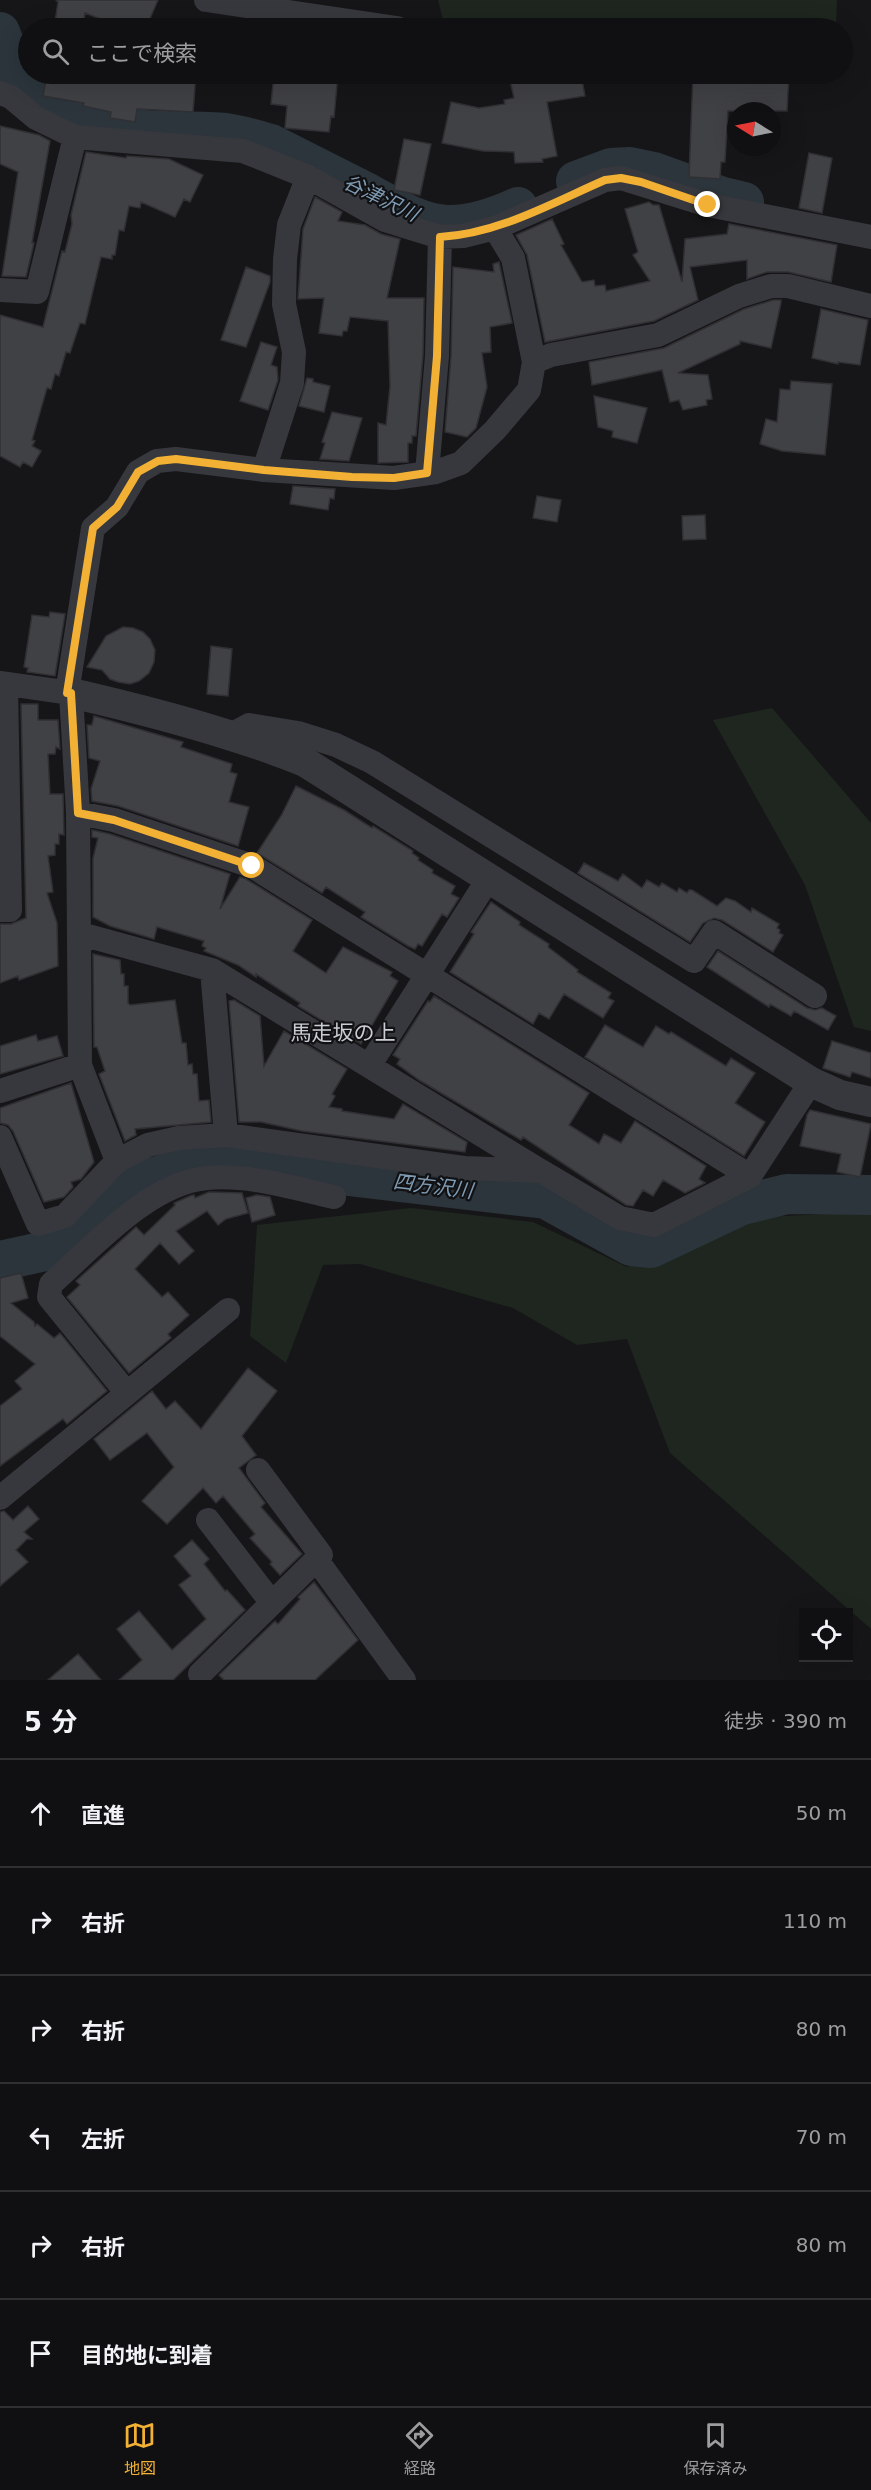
<!DOCTYPE html>
<html lang="ja">
<meta charset="utf-8">
<style>
:root{--surface:#101012;--page:#19191b;--text:#f1f3f6;--muted:#9c9d9f;--line:#303032;--accent:#f2b134}
body{margin:0;font-family:"DejaVu Sans","Noto Sans JP",sans-serif;background:var(--page);color:var(--text)}
.controls{position:absolute;right:18px;bottom:18px;display:grid;overflow:hidden;border-radius:0px;box-shadow:0 6px 24px #0002}
.controls button{width:54px;height:54px;display:grid;place-items:center;padding:0;border:0;border-bottom:2px solid var(--line);background:var(--surface);color:var(--text);font:30px sans-serif}
.compass{position:absolute;left:727px;top:102px;width:54px;height:54px;border-radius:50%;background:var(--surface);box-shadow:0 6px 24px #0002;rotate:280deg}
.stop{position:absolute;width:18px;height:18px;margin:-14px;border:4px solid #f2b134;border-radius:50%;background:#fff}
.stop.end{background:#f2b134;border-color:#fff;box-shadow:0 2px 6px #0008}
.list{margin:0;padding:0;list-style:none}
h2{display:flex;justify-content:space-between;align-items:center;height:78px;margin:0;padding:0 24px;font-size:26px}
h2 small{font-size:20px;font-weight:400;color:var(--muted)}
.list li{display:grid;grid-template-columns:39px 1fr auto;gap:18px;align-items:center;box-sizing:border-box;height:108px;padding:0 24px;border-top:2px solid var(--line)}
.list b{display:block;font-size:22px;white-space:nowrap}
.list em{font-size:20px;font-style:normal;color:var(--muted)}
.icon{flex:none;width:33px;height:33px;fill:none;stroke:currentColor;stroke-width:2;stroke-linecap:round;stroke-linejoin:round}
.map{position:relative;flex:none;width:871px;height:1680px;overflow:hidden}
.search{position:absolute;background:var(--surface);box-shadow:0 6px 24px #0002;left:18px;right:18px;top:18px;height:66px;display:flex;align-items:center;gap:15px;box-sizing:border-box;padding:0 21px;border-radius:33px;color:var(--muted);font-size:22px}
.sheet{height:726px;background:var(--surface)}
nav{display:flex;justify-content:space-around;align-items:center;box-sizing:border-box;height:84px;border-top:2px solid var(--line);background:var(--surface);font-size:16px;color:var(--muted)}
nav a{display:grid;justify-items:center;gap:3px}
nav .on{color:var(--accent)}
.map>svg:first-child{display:block}
.green{fill:#1e261f}
.lines{fill:none;stroke-linecap:round;stroke-linejoin:round}
.river{stroke:#2c353c;stroke-width:40}
.building{fill:#404145;stroke:#303034;stroke-width:1.5}
.minor{stroke:#37383d;stroke-width:24}
.tertiary{stroke:#37383d;stroke-width:30}
.route{stroke:#f2b134;stroke-width:8}
.labels{text-anchor:middle;stroke-width:4.5;stroke-linejoin:round;paint-order:stroke}
.water-label{font-size:20px;font-style:italic;fill:#7f9bb3;stroke:#111113}
.quarter-label{font-size:21px;fill:#c9ccd4;stroke:#111113}
</style>
<div class="map">
<svg width="871" height="1680" viewBox="0 0 871 1680">
<rect width="100%" height="100%" fill="#161618"/>
<path class="green" d="M438,0H837L836,28H719L696,20L572,28H445Z
M772,708L871,823V1031L854,1027L805,885L713,720Z
M411,1208L533,1222L627,1267L761,1217L871,1212V1629L670,1453L627,1339L577,1345L513,1308L360,1264L323,1265L286,1363L250,1336L257,1225Z"/>
<g class="lines">
<path class="river" d="M0,32C8,53 15,76 31,93C76,139 167,128 226,133C241,135 257,140 271,144C303,160 334,176 366,192C390,205 419,224 447,225C471,226 496,217 518,207
M576,181L611,168L630,167L654,172L723,197L744,202
M0,1261L59,1248L87,1232L141,1181L190,1166L220,1161L546,1199L631,1246L651,1248L742,1205L787,1194L871,1195"/>
</g>
<path class="building" d="M56,0H158L146,28H124L85,13L83,28H54L58,2Z
M47,74H196L193,112L137,109L135,122L110,118L111,112L83,106L84,103L43,96Z
M274,74H338L334,117L331,116L329,132L285,128L287,106L271,104Z
M522,74H581L585,96L547,102L557,156L542,159L543,162L515,163L514,152L483,151L442,143L451,102L479,108L505,104L504,100L514,98L509,76Z
M693,74H789L787,111H728L725,162H721L720,179L689,177Z
M0,126L39,135L50,141L32,243H34L26,277L2,276L18,172L0,164Z
M404,139L431,144L420,195L394,190Z
M86,152L126,158L127,156L169,159L203,175L190,202L184,199L175,217L141,202L140,208L129,206L124,231L119,230L115,255H112V259L101,257L85,324L80,323L70,353L66,352L59,376L55,374L51,389L47,388L32,440L35,441L32,446L41,451L32,467L23,462L20,467L0,456V315L43,327L62,251L65,252L72,224L71,215Z
M809,153L832,158L822,213L799,208Z
M315,197L342,212L338,221L365,225L381,234L400,239L387,298H424L423,355L416,436H412V443H408V462L378,463V423L386,425L390,386L388,321L350,317L347,331H343L342,336L319,333L324,298L298,299L303,229Z
M649,202L653,205H659L682,282L685,239L727,234L729,224L837,245L831,282L788,272H767L747,279V260L690,267L698,300L654,321L545,342L527,255L516,235L552,219L564,244L561,245L582,282L594,280L595,286L605,285L606,291L650,281L633,255L638,252L625,209Z
M499,262L512,323L490,327L491,352L482,353L487,387L476,428L467,437L445,432L451,356L453,267L494,272L493,264Z
M246,267L270,276V282L246,347L221,340Z
M773,300H781V303L771,348L740,341V344L678,373L708,375L712,399L706,400L707,405L683,410L679,400L670,402L662,370L592,385L589,362L664,348L744,309Z
M821,309L868,320L860,365L838,362V364L812,358Z
M261,342L277,347L271,365L277,367L278,380L268,410L240,401Z
M307,378L313,379V382L330,386L324,412L299,406Z
M791,381L832,384L825,455L782,451L760,444L766,419L777,422L780,389L790,390Z
M594,396L647,408L637,443L612,437L613,431L598,427Z
M332,412L362,418L349,461L320,459L325,443L322,442Z
M293,486L335,489L334,499L330,498L328,510L290,504Z
M537,496L561,500L557,522L533,518Z
M705,515L706,539L683,540L682,516Z
M50,612L65,614L55,676L27,672L28,668L24,667L32,615L49,617Z
M123,627L133,628L143,632L150,639L155,650L154,662L149,673L139,681L130,684L118,682L110,679L102,670L87,667L106,636Z
M211,646L232,649L228,696L207,694Z
M21,704H38V720H58L60,749L56,747L55,754H48L50,794H63L64,835L59,834V844H55V855L48,856L53,892L47,893L57,923L58,966L19,980L18,976L0,983V924H11L26,918Z
M94,716L183,742L181,747L232,764L230,772L237,774L229,802L249,807L238,846L118,806L92,801L91,789L100,761L89,758L87,725H92Z
M296,786L344,810L372,828L373,826L413,851L412,853L419,858L418,860L433,870L432,873L455,886L451,894L459,898L447,917L442,914L422,946L418,944L415,949L408,946L361,917L365,912L326,887L322,893L257,853L281,816Z
M92,830L110,834L230,874L220,909L240,877L246,879L312,920L293,951L326,973L343,947L392,972L390,976L398,981L361,1044L298,1006L300,1003L256,974V977L238,965L204,951L206,948L202,946L204,941L157,927L154,939L110,926L93,917V858L98,838L92,837Z
M584,863L618,881L623,874L642,888L647,880L659,887L662,883L677,892L679,888L687,893L689,890H692L717,906L726,898L735,901L751,912L752,908L779,924L777,928L780,930L779,933L783,935L773,952L722,920L714,918L703,923L690,942L578,873Z
M491,902L520,922L519,925L549,944L548,947L578,970L577,972L611,993L608,998L614,1001L603,1018L564,994L549,1019L539,1013L533,1024L450,972L474,934L471,932Z
M718,951L807,1008L815,1010L822,1008L836,1016L828,1030L794,1011L791,1016L770,1004L769,1007L707,967Z
M93,954L120,960L121,974H124V986H128V1003L130,1005L175,1000L182,1043H186L188,1065L192,1064L193,1074H197L199,1101L209,1100L211,1122L135,1129L136,1135L125,1141L99,1074L105,1071L97,1047H94Z
M434,996L589,1093L569,1125L599,1144L604,1134L621,1143L635,1121L706,1166L699,1179L705,1183L685,1193L663,1180L653,1196L643,1190L633,1206L626,1205L523,1137L521,1140L419,1080L397,1064L400,1059L393,1055L428,1001L430,1002Z
M234,1000L260,1016L264,1066L284,1031L347,1069L332,1094L335,1096L329,1107L342,1109V1111L394,1119L403,1104L467,1142L465,1152L302,1131L261,1122H239L229,1001Z
M605,1025L643,1047L656,1026L669,1034L671,1032L726,1066L731,1058L755,1073L735,1103L765,1122L744,1156L585,1057Z
M36,1035L38,1041L57,1036L63,1056L0,1074V1046Z
M832,1041L871,1053V1078L852,1072L850,1077L823,1068Z
M71,1083L94,1162L81,1179L71,1182L73,1187L64,1197L44,1202L13,1131L8,1125L0,1123V1108Z
M810,1110L871,1124L860,1177L837,1172L841,1154L800,1146L807,1115Z
M209,1192L242,1193L248,1213L226,1219L218,1225L207,1211L176,1231L194,1251L179,1264L160,1243L135,1269L162,1297L168,1292L189,1315L168,1334L171,1338L129,1373L67,1297L80,1285L76,1281L136,1227L144,1235L175,1205L174,1203L190,1196L194,1195L195,1198Z
M257,1195L270,1197L275,1215L252,1222L246,1198Z
M21,1273L28,1298L11,1303L34,1322L35,1326L37,1324L54,1338L60,1333L107,1391L67,1424L63,1419L0,1466V1406L22,1389L15,1381L35,1364L0,1336V1278Z
M248,1368L277,1391L242,1436L256,1455L239,1468L265,1503L261,1507L302,1554L280,1575L270,1564L272,1562L250,1538L255,1534L223,1496L216,1503L203,1488L167,1524L142,1501L174,1467L147,1433L110,1460L94,1439L152,1391L166,1409L175,1401L201,1429Z
M28,1506L39,1519L24,1532L32,1539H27L16,1550L28,1562L0,1586V1512L4,1511L13,1520Z
M192,1540L209,1559L204,1564L225,1591L227,1590L245,1610L173,1680H119L142,1660L117,1629L139,1611L172,1650L206,1619L179,1585L191,1576L174,1556Z
M314,1582L358,1640L315,1680H224L219,1675L275,1621L278,1624L300,1599L298,1597Z
M78,1654L101,1680H48Z"/>
<g class="lines">
<path class="minor" d="M206,0L397,28
M0,93L11,97L36,118L75,137L243,151L308,177L385,220L440,237L463,236L495,228L605,180L621,178L708,205L871,237
M308,177L289,225L285,259L284,304L294,352L292,383L264,470L394,478L436,472L461,463L495,430L529,390L534,362L513,258L495,228
M0,290L37,292L75,137
M534,362L551,355L658,335L739,296L771,286H788L871,306
M427,473L437,356L440,237
M0,683L71,693L78,813L80,1065L117,1161L148,1145L179,1138L226,1135L464,1168L541,1171L620,1218L654,1225L750,1176L811,1082
M67,693L93,528L117,507L138,472L157,461L176,459L264,470
M229,736L249,725L298,733L336,745L372,762L694,961L714,932L815,996
M78,813L114,820L252,866L750,1176
M0,910H10L6,684
M81,934L212,970L539,1170
M212,970L226,1135
M369,1066L489,878
M0,1091L80,1065
M0,1137L38,1224L65,1216L117,1161
M126,1392L49,1297L51,1284C94,1246 149,1183 207,1178C249,1174 293,1188 334,1197
M0,1498L228,1310
M208,1520L272,1603
M316,1559L404,1680
M200,1674L321,1555L258,1470"/>
<path class="tertiary" d="M71,693C150,711 230,732 305,762L811,1082L840,1095L871,1102"/>
</g>
<g class="lines">
<path class="route" d="M252,866L114,820L78,813L71,693H67L93,528L117,507L138,472L158,461L176,459L264,470L352,477L394,478L427,473L437,356L440,237C498,234 552,203 605,180L621,178L641,182L708,205"/>
</g>
<g class="labels">
<g class="water-label">
<text transform="translate(381 198) rotate(26)" y="7">谷津沢川</text>
<text transform="translate(433 1186) rotate(7)" y="7">四方沢川</text>
</g>
<g class="quarter-label">
<text x="343" y="1040">馬走坂の上</text>
</g>
</g>
</svg>
<div class="controls">
<button><svg class="icon" aria-label="locate" viewBox="0 0 24 24"><circle cx="12" cy="12" r="6"/><path d="M12 2v4M12 18v4M2 12h4M18 12h4"/></svg></button>
</div>
<svg class="compass" viewBox="-18 -18 36 36"><path d="M0-13l5 13h-10z" fill="#e53935"/><path d="M0 13l5-13h-10z" fill="#9c9d9f"/></svg>
<div class="stop" style="left:252px;top:866px"></div>
<div class="stop end" style="left:708px;top:205px"></div>
<div class="search"><svg class="icon" aria-label="search" viewBox="0 0 24 24"><circle cx="10" cy="10" r="6"/><path d="M15 15l6 6"/></svg>ここで検索</div>
</div>
<section class="sheet">
<h2>5 分<small>徒歩 · 390 m</small></h2>
<ul class="list">
<li><svg class="icon" aria-label="ahead" viewBox="0 0 24 24"><path d="M12 20V5M6 11l6-6 6 6"/></svg><div><b>直進</b></div><em>50 m</em></li>
<li><svg class="icon" aria-label="right" viewBox="0 0 24 24"><path d="M7 20v-9h11M14 6l5 5-5 5"/></svg><div><b>右折</b></div><em>110 m</em></li>
<li><svg class="icon" aria-label="right" viewBox="0 0 24 24"><path d="M7 20v-9h11M14 6l5 5-5 5"/></svg><div><b>右折</b></div><em>80 m</em></li>
<li><svg class="icon" aria-label="left" viewBox="0 0 24 24"><path d="M17 20v-9H6M10 6l-5 5 5 5"/></svg><div><b>左折</b></div><em>70 m</em></li>
<li><svg class="icon" aria-label="right" viewBox="0 0 24 24"><path d="M7 20v-9h11M14 6l5 5-5 5"/></svg><div><b>右折</b></div><em>80 m</em></li>
<li><svg class="icon" aria-label="arrive" viewBox="0 0 24 24"><path d="M6 21V4h12l-3 4 3 4H6"/></svg><div><b>目的地に到着</b></div></li>
</ul>
</section>
<nav>
<a class="on"><svg class="icon" aria-label="map" viewBox="0 0 24 24"><path d="M3 6l6-2 6 2 6-2v14l-6 2-6-2-6 2zM9 4v14M15 6v14"/></svg>地図</a>
<a><svg class="icon" aria-label="directions" viewBox="0 0 24 24"><path d="M12 3l9 9-9 9-9-9zM9 14v-3h6M13 9l2 2-2 2"/></svg>経路</a>
<a><svg class="icon" aria-label="saved" viewBox="0 0 24 24"><path d="M7 4h10v16l-5-4-5 4z"/></svg>保存済み</a>
</nav>
